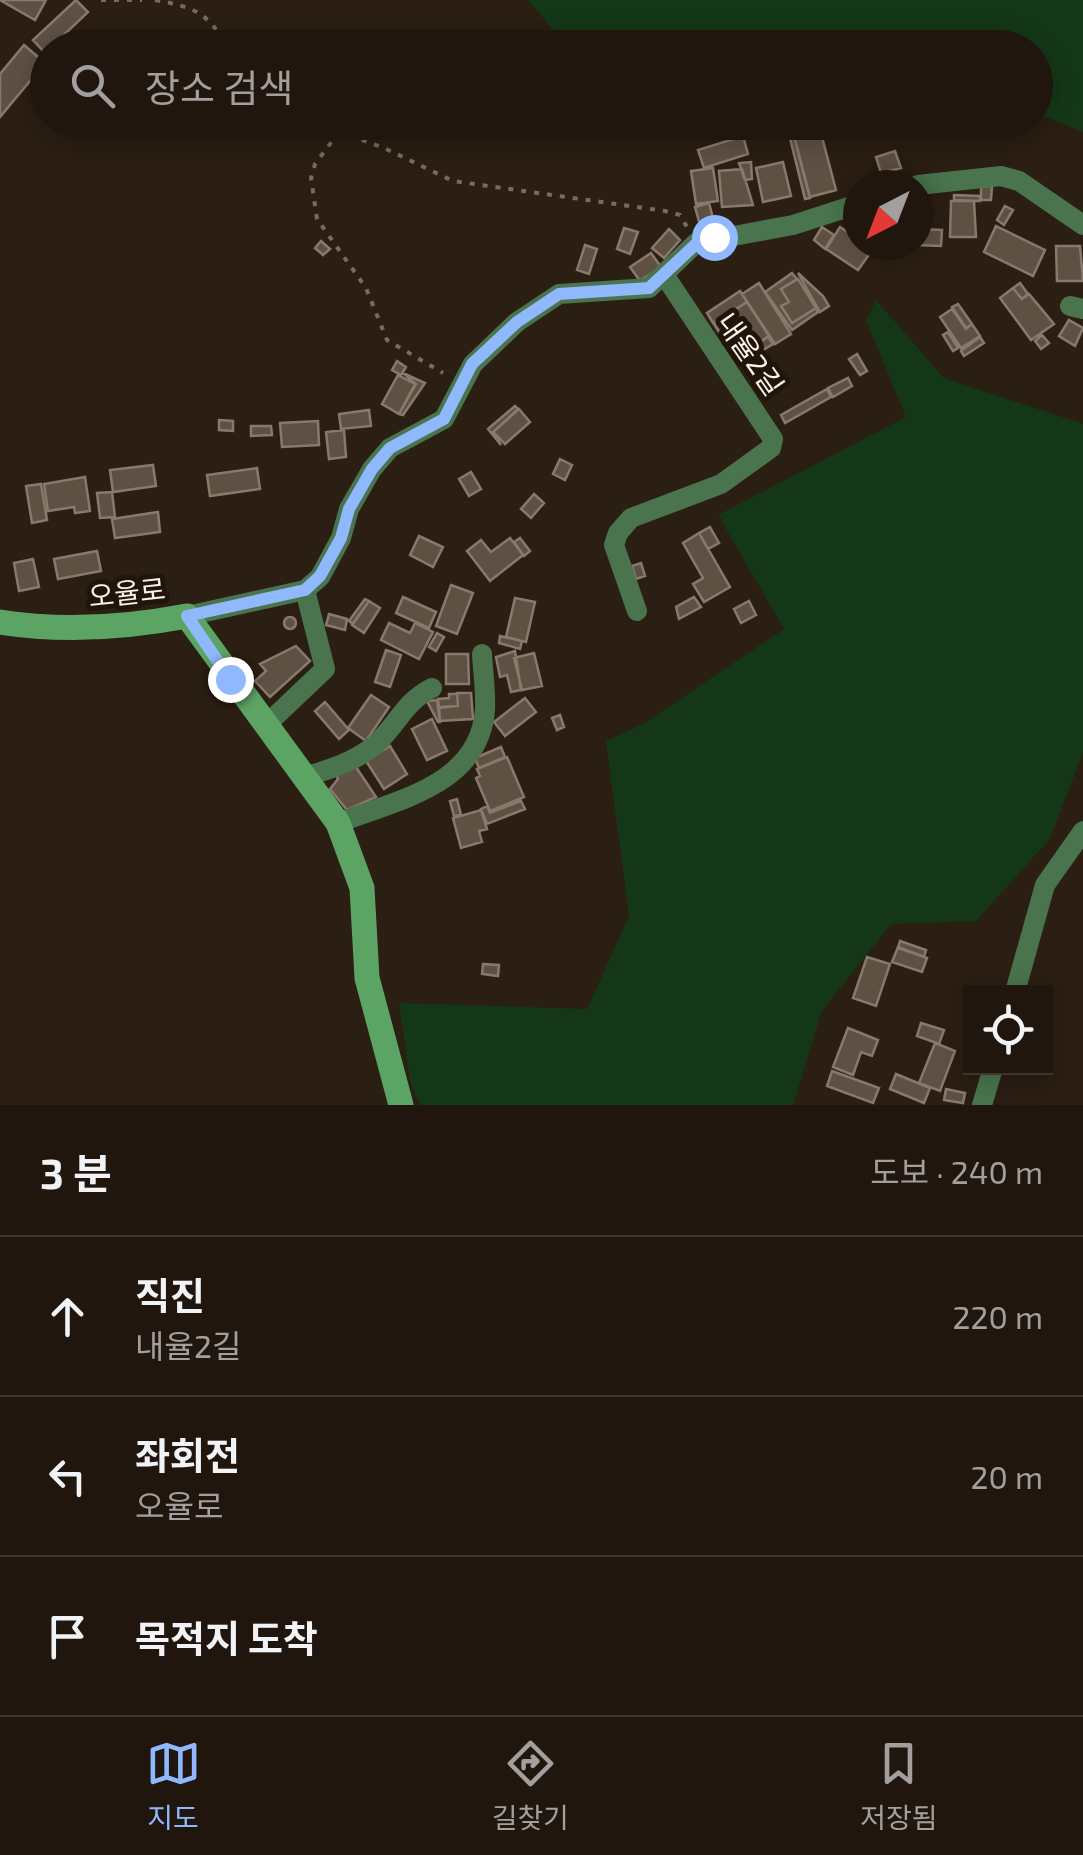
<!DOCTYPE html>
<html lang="ko">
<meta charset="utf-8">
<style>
:root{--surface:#20160e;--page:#281f17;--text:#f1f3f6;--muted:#a29f9e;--line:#3d352e;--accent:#8fb8fd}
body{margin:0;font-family:"Exo 2","Noto Sans KR",sans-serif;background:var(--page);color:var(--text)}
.controls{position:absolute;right:30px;bottom:30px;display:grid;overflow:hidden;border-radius:0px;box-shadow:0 5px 25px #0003}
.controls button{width:90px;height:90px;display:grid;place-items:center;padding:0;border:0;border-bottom:2px solid var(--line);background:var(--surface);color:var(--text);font:50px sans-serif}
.compass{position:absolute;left:843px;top:170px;width:90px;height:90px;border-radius:50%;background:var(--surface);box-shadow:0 5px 25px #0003;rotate:222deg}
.stop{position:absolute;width:30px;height:30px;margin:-22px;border:8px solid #8fb8fd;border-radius:50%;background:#fff}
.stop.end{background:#8fb8fd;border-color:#fff;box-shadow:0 2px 10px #0008}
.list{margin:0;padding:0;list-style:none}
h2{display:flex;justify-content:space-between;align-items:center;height:130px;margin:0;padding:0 40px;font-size:42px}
h2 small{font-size:32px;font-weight:400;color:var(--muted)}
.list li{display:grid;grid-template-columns:65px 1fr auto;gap:30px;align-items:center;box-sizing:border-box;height:160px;padding:0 40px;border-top:2px solid var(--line)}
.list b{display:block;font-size:38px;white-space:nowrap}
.list p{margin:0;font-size:32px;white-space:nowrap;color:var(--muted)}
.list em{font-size:32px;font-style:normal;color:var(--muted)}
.icon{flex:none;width:55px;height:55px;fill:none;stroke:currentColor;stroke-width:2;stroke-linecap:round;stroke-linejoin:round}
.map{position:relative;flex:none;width:1083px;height:1105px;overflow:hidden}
.search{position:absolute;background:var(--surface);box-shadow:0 5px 25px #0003;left:30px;right:30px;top:30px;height:110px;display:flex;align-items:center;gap:25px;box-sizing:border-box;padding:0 35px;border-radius:55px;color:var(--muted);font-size:38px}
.sheet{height:610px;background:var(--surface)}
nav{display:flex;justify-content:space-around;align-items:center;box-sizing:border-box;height:140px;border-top:2px solid var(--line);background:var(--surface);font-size:28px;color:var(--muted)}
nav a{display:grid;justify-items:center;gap:5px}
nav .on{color:var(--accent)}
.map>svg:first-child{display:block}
.green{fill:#143817}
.building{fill:#5f5044;stroke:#89796c;stroke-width:2.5}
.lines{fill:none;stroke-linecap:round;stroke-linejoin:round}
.path{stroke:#786c62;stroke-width:4;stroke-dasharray:5 8;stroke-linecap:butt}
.street{stroke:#49744d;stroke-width:20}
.secondary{stroke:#5ca464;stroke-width:25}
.route{stroke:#8fb8fd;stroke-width:12}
.labels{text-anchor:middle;stroke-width:10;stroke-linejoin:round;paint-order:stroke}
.street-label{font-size:28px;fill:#fbf2eb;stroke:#21150a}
</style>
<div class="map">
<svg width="1083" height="1105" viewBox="0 0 1083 1105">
<rect width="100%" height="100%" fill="#2b1e13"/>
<path class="green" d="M528,0H1083V132L1036,113V48L568,47Z
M876,300L944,378L1083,424V752L1050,839L976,921L891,924L822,1011L793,1105H420L410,1080L399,1003L587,1009L629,916L606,741L643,724L784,629L718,515L906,417L866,320Z"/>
<path class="building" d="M0,0H46L35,20Z
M76,0L88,12L45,53L33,40Z
M24,45L45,63L0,117V74Z
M381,122L386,134L377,137L373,126Z
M818,122L836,190L810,197L792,128Z
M792,129L810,198L805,199L788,130Z
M743,136L748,154L704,168L698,150Z
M895,151L901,168L881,173L876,157Z
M751,162L752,179L745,180L739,163Z
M783,162L791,196L763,202L756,168Z
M713,168L718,201L696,204L691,171Z
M742,169L753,205L722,207L719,171Z
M992,186L991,200H981V187Z
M954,195L980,196V201L954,200Z
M951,201H974L976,237H950Z
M709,203L714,222L700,225L695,207Z
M1005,206L1013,210L1004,225L997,220Z
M996,226L1045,250L1033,276L984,252Z
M822,227L834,235L825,249L814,240Z
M840,227L858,239V245L873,249L858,270L826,249Z
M624,228L638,232L630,254L617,249Z
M669,229L680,240L664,258L652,248Z
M920,229L942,230L941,246L915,245Z
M321,241L330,249L323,255L315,248Z
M585,245L597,249L589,274L577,270Z
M1056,246H1080L1083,281H1057Z
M651,253L661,267L640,281L630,267Z
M792,273L797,279L781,289L789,302L781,306L792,323L816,308L818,312L792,330L765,292Z
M798,273L823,296L829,306L820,312Z
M798,279L816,308L792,323L781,306L789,302L781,289Z
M759,283L791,334L775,344L742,294Z
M1020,283L1028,294L1022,299L1013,288Z
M1013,288L1022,299L1029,294L1054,324L1031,340L1000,298Z
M740,291L747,302L713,323L707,313Z
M747,302L769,336L735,358L714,324Z
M958,304L972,324L966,328L952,307Z
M952,309L966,329L972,324L980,336L961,348L940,317Z
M1069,320L1083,328L1075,346L1059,336Z
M948,332L958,348L953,351L943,335Z
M1042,335L1049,343L1041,349L1035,341Z
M768,337L773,344L763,350L759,343Z
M980,337L984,343L964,356L961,351Z
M857,354L867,371L860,375L849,359Z
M397,361L406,367L401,375L392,370Z
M403,373L425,383L403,415L399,414L416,384Z
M398,375L415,384L399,414L382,404Z
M848,378L852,386L833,397L828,388Z
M827,389L831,397L785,423L781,415Z
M515,406L518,409L493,432L501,445L488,429Z
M519,409L530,422L505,444L493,432Z
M369,410L371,426L341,429L339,414Z
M219,420L233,421V431L219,430Z
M318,421L319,445L282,447L280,423Z
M251,426H271L272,435L251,436Z
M344,430L346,457L329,459L326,432Z
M560,459L572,465L565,480L553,474Z
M153,465L156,486L113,492L110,470Z
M257,468L260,489L210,496L207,475Z
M471,472L481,489L469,496L459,479Z
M85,477L90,511L75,513L74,507L48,511L44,484Z
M41,484L47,520L32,523L26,486Z
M112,492L115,517L100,518L97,493Z
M534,494L544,503L531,518L521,509Z
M158,512L160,532L115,538L112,519Z
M710,527L719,543L708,549L699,533Z
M699,533L730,587L704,602L693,584L703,578L683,543Z
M419,536L443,547L433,567L410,555Z
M510,538L523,555L490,581L467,551L481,540L491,552Z
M520,538L530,551L524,556L514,542Z
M97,551L101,571L58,579L54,559Z
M33,559L39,587L19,591L14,563Z
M641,563L645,576L636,579L632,566Z
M451,585L473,593L457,634L436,626Z
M403,597L436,612L429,628L396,613Z
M694,597L701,607L679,619L676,607Z
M515,598L535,602L526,642L506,637Z
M365,599L369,601L353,624L349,621Z
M369,601L380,608L364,633L352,625Z
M749,601L756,615L741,623L734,609Z
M329,614L347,619L345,630L326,625Z
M284 623a6 6 0 1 1 12 0a6 6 0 1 1-12 0Z
M389,623L410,633L415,623L433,632L419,659L381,640Z
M437,633L444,637L436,651L429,647Z
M500,636L522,641L520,649L499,643Z
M296,646L310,661L270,697L255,681L266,671L260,664Z
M386,650L401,655L390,687L375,682Z
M515,651L521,690L511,692L507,675L500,677L496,657Z
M534,653L542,686L522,690L514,658Z
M446,654H468L469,684H446Z
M457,693H471L473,719L440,721L439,708L458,706Z
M449,694H457L458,706L439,707L438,699L449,698Z
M371,695L389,707L366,741L348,728Z
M525,698L536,712L505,736L494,722Z
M437,700L440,722H438L427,701Z
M325,702L349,730L339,739L315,711Z
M560,715L564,727L557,730L552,718Z
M432,719L447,751L427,760L412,729Z
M390,746L407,774L384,789L366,761Z
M501,747L505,757L479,768L475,758Z
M507,757L524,797L490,811L476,778L480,776L477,769Z
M354,764L376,797L347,810L330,789L338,779L336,775Z
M457,799L461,815L454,816L450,801Z
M521,801L525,809L487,824L481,809L487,806L490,813Z
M481,810L487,829L479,831L482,842L461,848L453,818Z
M900,941L926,950L924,957L898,948Z
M898,947L927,958L922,972L892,962Z
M867,957L890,964L876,1006L853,998Z
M483,964L499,965L498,976L482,974Z
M921,1023L944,1030L939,1044L917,1036Z
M848,1028L878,1040L872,1056L861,1052L853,1075L833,1067Z
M935,1043L955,1051L940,1091L919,1083Z
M832,1071L879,1088L873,1103L827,1086Z
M896,1074L930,1088L924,1103L890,1089Z
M946,1089L965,1093L963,1103L944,1100Z"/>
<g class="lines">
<path class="path" d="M101,0H142
M155,0C197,8 206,12 229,48
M313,122L384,148L453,181L665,211L680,215L687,227
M339,132L315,164L311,178L317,219L366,288L387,340L443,373"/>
<path class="street" d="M918,185L1001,176L1019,181L1083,225
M1070,306L1083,309
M637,611L614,545L618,533L631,518L721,484L771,448L773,439L665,276
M187,616L305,590L320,577L341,538L349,509L372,469L390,448L444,419L473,364L517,322L559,294L649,288L696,243L793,225L858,204
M266,725L325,669L305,590
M304,777C328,770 357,761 376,744C398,724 404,702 432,688
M338,823C396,800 479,786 485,710C486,692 483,672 482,654
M1015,992L1045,885L1083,831
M982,1105L993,1068"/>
<path class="secondary" d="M0,622C63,632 124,628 187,616L338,823L362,888L367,978L401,1105"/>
</g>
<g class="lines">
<path class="route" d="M230,679L187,616L305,590L320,576L341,538L349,509L372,469L390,448L444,419L472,364L517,322L559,294L649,288L696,244L714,237"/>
</g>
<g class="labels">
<g class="street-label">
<text transform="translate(750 354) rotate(55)" y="10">내율2길</text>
<text transform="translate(127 593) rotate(-6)" y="10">오율로</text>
</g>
</g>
</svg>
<div class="controls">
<button><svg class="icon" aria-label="locate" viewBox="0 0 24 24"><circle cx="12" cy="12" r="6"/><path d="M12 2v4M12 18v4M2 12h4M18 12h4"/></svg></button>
</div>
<svg class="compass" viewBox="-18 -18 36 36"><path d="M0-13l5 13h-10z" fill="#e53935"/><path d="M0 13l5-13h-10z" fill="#a29f9e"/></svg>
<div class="stop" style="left:714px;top:237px"></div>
<div class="stop end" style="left:230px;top:679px"></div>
<div class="search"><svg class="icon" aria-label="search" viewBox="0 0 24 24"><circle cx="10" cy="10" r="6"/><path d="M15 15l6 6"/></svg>장소 검색</div>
</div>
<section class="sheet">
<h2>3 분<small>도보 · 240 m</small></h2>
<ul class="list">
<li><svg class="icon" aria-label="ahead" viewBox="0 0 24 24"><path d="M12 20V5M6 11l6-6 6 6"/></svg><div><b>직진</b><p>내율2길</p></div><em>220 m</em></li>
<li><svg class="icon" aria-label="left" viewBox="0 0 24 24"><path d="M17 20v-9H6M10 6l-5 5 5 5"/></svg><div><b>좌회전</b><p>오율로</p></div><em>20 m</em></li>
<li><svg class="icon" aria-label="arrive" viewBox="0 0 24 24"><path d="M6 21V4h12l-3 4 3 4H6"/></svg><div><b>목적지 도착</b></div></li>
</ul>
</section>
<nav>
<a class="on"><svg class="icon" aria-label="map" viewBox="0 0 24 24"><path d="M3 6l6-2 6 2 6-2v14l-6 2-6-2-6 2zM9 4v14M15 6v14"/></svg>지도</a>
<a><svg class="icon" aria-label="directions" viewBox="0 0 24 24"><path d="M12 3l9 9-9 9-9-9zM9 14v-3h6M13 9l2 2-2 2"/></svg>길찾기</a>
<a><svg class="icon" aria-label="saved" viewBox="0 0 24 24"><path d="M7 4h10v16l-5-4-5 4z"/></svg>저장됨</a>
</nav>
